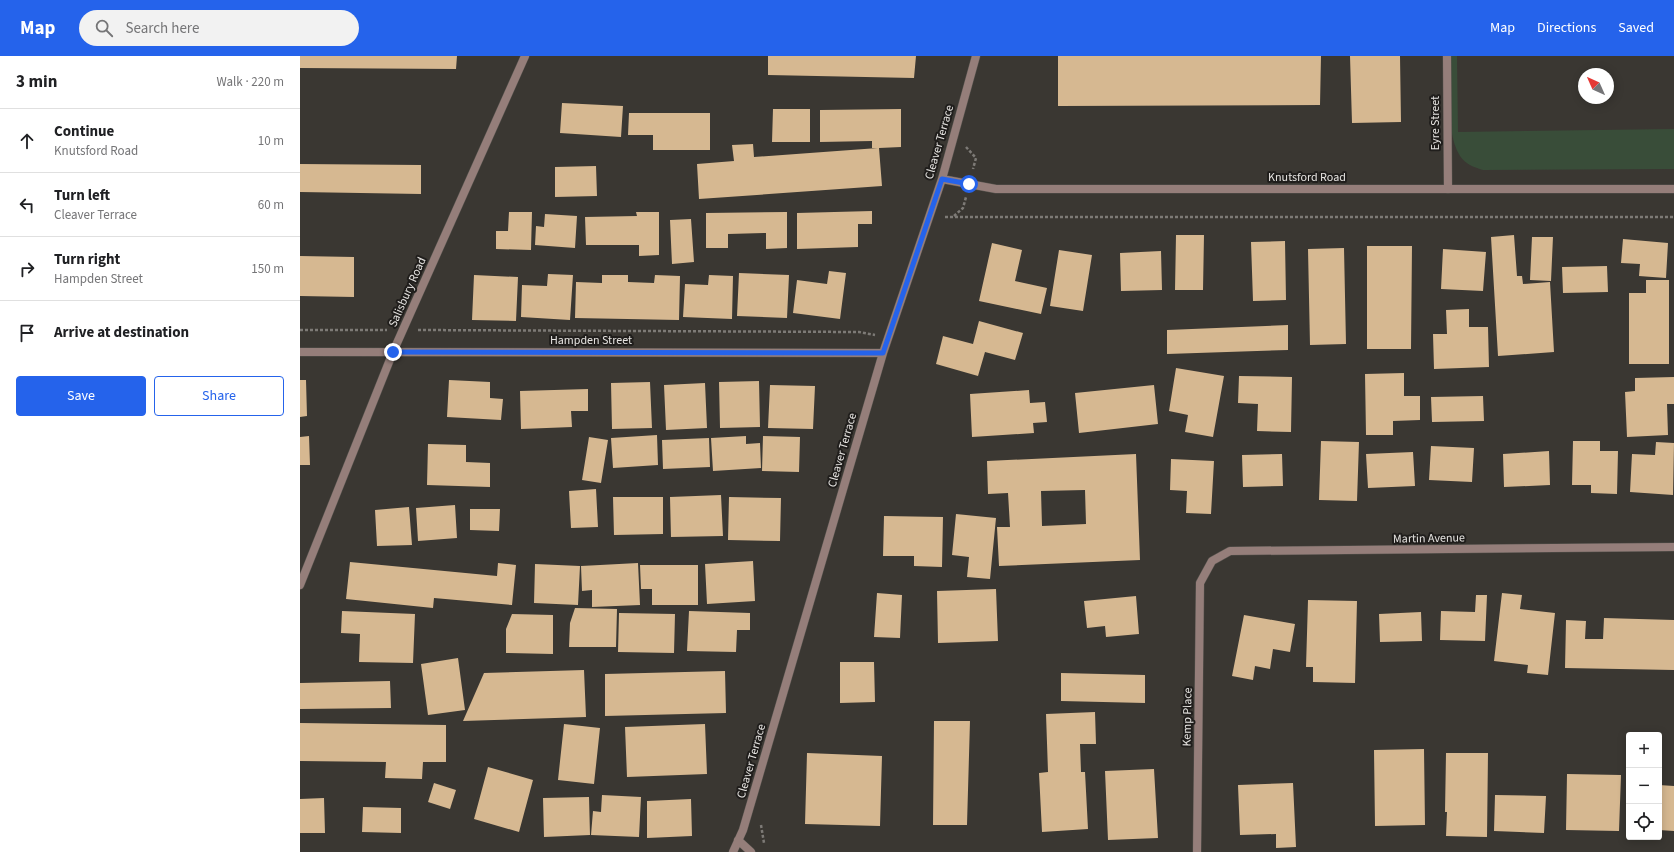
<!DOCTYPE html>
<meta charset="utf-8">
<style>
:root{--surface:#fff;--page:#f2f2f2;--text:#202124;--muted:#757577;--line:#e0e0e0;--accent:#2563eb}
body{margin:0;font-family:"Source Sans 3",sans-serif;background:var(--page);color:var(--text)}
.controls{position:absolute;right:12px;bottom:12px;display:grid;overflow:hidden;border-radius:4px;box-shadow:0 2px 10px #0003}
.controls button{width:36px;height:36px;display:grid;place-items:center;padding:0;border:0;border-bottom:1px solid var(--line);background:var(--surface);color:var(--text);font:20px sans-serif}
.compass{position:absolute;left:1278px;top:12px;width:36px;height:36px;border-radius:50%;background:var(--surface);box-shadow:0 2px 10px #0003;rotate:315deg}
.stop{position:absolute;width:12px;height:12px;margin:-9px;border:3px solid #2563eb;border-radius:50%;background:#fff}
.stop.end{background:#2563eb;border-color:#fff;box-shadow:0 1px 4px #0008}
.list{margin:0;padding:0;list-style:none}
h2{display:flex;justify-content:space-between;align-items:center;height:52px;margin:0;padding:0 16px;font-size:17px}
h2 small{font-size:13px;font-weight:400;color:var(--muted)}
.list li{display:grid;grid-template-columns:26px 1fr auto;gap:12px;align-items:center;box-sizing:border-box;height:64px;padding:0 16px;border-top:1px solid var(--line)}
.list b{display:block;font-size:15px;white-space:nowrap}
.list p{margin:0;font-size:13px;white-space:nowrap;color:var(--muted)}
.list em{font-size:13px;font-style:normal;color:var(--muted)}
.actions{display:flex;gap:8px;padding:12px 16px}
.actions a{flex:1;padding:9px 0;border:1px solid var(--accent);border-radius:4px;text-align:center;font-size:14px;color:var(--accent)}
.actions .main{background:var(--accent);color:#fff}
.icon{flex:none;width:22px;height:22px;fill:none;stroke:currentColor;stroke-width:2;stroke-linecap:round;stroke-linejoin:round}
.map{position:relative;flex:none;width:1374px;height:796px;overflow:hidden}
header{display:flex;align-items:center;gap:24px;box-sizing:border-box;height:56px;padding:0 20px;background:var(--accent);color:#fff}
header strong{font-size:19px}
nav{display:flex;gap:22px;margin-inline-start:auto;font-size:14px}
.search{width:280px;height:36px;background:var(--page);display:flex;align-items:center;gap:10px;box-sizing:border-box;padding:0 14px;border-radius:22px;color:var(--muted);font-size:15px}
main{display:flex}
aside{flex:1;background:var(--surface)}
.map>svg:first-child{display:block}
.green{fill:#394d39}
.building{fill:#d6b891;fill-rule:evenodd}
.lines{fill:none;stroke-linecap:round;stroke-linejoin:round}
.service-casing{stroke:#56534e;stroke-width:9}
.minor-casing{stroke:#56534e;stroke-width:9}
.path{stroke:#7d7a76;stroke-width:2.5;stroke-dasharray:3 2;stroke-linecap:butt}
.service{stroke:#957e7a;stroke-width:8}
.minor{stroke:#957e7a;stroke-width:8}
.route{stroke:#2563eb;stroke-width:5}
.labels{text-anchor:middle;stroke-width:4;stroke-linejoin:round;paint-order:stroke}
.street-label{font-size:12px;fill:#e6e4e1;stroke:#201e1c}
</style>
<header>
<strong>Map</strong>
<div class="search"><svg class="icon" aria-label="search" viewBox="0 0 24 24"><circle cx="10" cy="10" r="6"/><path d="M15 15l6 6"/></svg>Search here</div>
<nav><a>Map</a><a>Directions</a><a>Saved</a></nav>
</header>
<main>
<aside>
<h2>3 min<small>Walk · 220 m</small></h2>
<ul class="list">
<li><svg class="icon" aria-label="ahead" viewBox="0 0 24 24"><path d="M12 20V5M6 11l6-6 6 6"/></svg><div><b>Continue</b><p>Knutsford Road</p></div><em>10 m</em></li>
<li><svg class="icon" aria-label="left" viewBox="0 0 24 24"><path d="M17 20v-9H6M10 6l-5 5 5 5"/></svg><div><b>Turn left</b><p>Cleaver Terrace</p></div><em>60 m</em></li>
<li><svg class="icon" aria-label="right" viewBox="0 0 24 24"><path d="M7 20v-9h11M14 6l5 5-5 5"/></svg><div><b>Turn right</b><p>Hampden Street</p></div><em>150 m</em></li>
<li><svg class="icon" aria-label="arrive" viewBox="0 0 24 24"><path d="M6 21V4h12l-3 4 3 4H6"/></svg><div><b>Arrive at destination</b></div></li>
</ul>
<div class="actions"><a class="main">Save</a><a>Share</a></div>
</aside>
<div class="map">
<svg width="1374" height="796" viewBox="0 0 1374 796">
<rect width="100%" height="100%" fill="#3a3732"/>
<path class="green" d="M1150,0H1157L1158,76L1374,73V113L1183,114C1174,111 1166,109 1160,100C1145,76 1150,28 1150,0Z"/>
<path class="building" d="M0,0H157L156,13L0,12Z
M468,0H616L614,22L468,19Z
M758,0H1021L1020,49L758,50Z
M1050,0H1100L1101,66L1052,67Z
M262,47L323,50L321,81L260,77Z
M473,53H510V86H472Z
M601,53V91L579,92L582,130L399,143L397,108L434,105L432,89L453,88L454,101L578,92H572V85L520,86V54Z
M329,57H410V94H353V79H328Z
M0,108L121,109V138L0,136Z
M296,110L297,140L255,141V111Z
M572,155V168H558V191L497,193V157Z
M209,156H232L231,194L196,193V175H208Z
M336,156H359V199L339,200V189H286L285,161L337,160Z
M487,156V192L466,193V177L428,178V192H406V157Z
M245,158L277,160L275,192L235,189L236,170L244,171Z
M391,163L394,206L372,208L370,164Z
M876,179H904L903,234H875Z
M1214,179L1217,220H1222L1223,228L1250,226L1254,296L1198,300L1191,181Z
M1232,181H1253L1251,225L1230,224Z
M1323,183L1368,187L1366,222L1339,220L1340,208L1321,207Z
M985,185L986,244L953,245L951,186Z
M692,187L722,194L715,225L747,232L741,258L679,245Z
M1067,190H1112L1111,293H1067Z
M1044,192L1046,288L1010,289L1008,193Z
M1143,193L1186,196L1183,235L1141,233Z
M759,194L792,199L783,255L750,250Z
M861,195L862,234L821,235L820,197Z
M0,200L54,201V241L0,240Z
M1307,210L1308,236L1263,237L1262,211Z
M529,215L546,217L540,263L493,257L497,224L527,228Z
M439,217L489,219L487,262L437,260Z
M248,218L273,219L270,264L221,261L222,229L247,230Z
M174,219L218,221L216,265L172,264Z
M302,219H328V226L354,227L355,219L380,220L379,264L275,262L276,226L302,227Z
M409,219L433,220L432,263L383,261L385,228L408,229Z
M1346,224H1369V308H1329V237H1346Z
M1169,253V271H1188L1189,311L1134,313L1133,278H1147L1146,254Z
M679,265L723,277L715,304L685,296L678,320L636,308L643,280L673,288Z
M988,269V294L867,298V274Z
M876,312L924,320L913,381L885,376L888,359L869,355Z
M1104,317V340H1120V364L1093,365V379H1066L1065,318Z
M939,320L992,321L991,376L957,375L958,348L938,347Z
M1374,321V348H1367L1368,379L1327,381L1325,336L1335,335V322Z
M0,324H6L7,360L0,361Z
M149,324L190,326V342L203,343L201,364L147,361Z
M459,325L460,371L420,372L419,326Z
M350,326L352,372L312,373L311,327Z
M405,327L407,372L366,374L364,329Z
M470,329L515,330L513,373L468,372Z
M854,329L858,368L779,377L775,337Z
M288,333V355H271L272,371L221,373L220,335Z
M729,334L730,347L745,346L747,366L733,367L734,377L672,381L670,338Z
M1183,340L1184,365L1132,366L1131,341Z
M357,379L358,409L313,412L311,382Z
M9,380L10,409H0V381Z
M446,380V388L460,387L461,412L413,415L411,382Z
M463,380L500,381L499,416L462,415Z
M289,381L308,384L301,427L282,424Z
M409,382L410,411L363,413L362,384Z
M1021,385L1059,386L1057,445L1019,444Z
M1273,385H1300V395H1318L1317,438L1291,437V429H1272Z
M1356,386L1374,387L1373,439L1330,436L1332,398L1355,399Z
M128,388L166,389V406L190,407V431L127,429Z
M1131,390L1174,392L1172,426L1129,424Z
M1249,395L1250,429L1204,431L1203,398Z
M1113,396L1115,430L1068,432L1066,398Z
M836,398L840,504L699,510L697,471H710L708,437L688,438L687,405ZM785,434L786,468L742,470L741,435Z
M982,398L983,430L943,431L942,399Z
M871,403L914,405L911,458L886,457L887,435L870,434Z
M296,433L298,471L271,472L269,435Z
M421,439L423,480L371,481L370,441Z
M313,441H363V478L314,479Z
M429,441L481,442L480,485L428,484Z
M155,449L157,482L118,485L116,452Z
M109,451L112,489L77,490L75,454Z
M170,453H200L199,475L170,474Z
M656,458L696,462L690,523L667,521L669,501L652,499Z
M584,460L643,461L642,511L614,510V500H583Z
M453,505L455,545L407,548L405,508Z
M50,506L197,520L198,507L216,509L212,549L134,542L133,552L46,543Z
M338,507L340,549L292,551V534L282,535L281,510Z
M235,508L280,510L278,549L234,547Z
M340,509H398V549H352V533H341Z
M696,533L698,585L638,587L637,535Z
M577,537L602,539L600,582L574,581Z
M1202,537L1222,539L1220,553L1255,557L1248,619L1227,617L1228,609L1194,605Z
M1176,539H1187L1185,585L1140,584L1141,555L1175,556Z
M836,540L839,578L806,581L805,570L787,572L784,545Z
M1008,544L1057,545L1055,627L1013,626V611H1006Z
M275,552L317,553L316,591H269L270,567Z
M42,555L115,558L113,607L59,606L60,578L41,577Z
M389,555L450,557V574H437L436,596L387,595Z
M1121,556L1122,585L1080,586L1079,558Z
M319,557L375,558L374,597L318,596Z
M212,558L253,559V598L206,597V573Z
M944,559L995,568L990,596L973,593L970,613L955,610L953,624L932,620Z
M1304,562L1374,564V614L1265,612L1266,564L1286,565L1285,583H1303Z
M158,602L165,654L128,659L121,608Z
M540,606H574L575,646L540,647Z
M284,614L286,661L163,665L184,617Z
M425,615L426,657L305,660V618Z
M761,617L845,619V647L761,645Z
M90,625L91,652L0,653V627Z
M795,656L796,688H780L781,716H785L788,773L742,776L739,717L748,716L746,658Z
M634,665H670L667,769H633Z
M0,667L146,669V706H123L122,723L85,722L86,706L0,705Z
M264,668L300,672L294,728L258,724Z
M405,668L407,718L327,721L325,671Z
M1124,693L1125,769L1075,770L1074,694Z
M507,697L582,700L580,770L505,768Z
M1146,697H1188L1187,781L1146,780L1147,756H1145Z
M188,711L233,724L219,776L174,763Z
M854,713L858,782L808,784L805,715Z
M1267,718L1321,719L1319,775L1266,774Z
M134,727L156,734L150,753L128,746Z
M993,727L996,791L976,792V778L940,779L938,729Z
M1359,729L1374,730V775L1359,774Z
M302,739L341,741L339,781L291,779L293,755L301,756Z
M1195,739L1246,740L1244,777L1194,775Z
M289,741L290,779L244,781L243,742Z
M24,742L25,777H0V743Z
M391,743L392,780L347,782V745Z
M63,751L101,752V777L62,776Z"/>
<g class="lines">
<g class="service-casing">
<path id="service" d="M1147,0L1148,133"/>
</g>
<g class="minor-casing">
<path id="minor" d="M642,123L696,133H1374
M0,296L583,297
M0,529L93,296L225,0
M438,784L451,796
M433,796L443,774L583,297L642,123L676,0
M897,796L900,527L912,505L930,495L1374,491"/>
</g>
<path class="path" d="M666,91L676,102L673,113
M654,160L663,152L666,141
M645,161H1374
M0,274H87
M118,274L559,276L575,279
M461,769L464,787"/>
<use href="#service" class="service"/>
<use href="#minor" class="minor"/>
</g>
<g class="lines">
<path class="route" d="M93,296L583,297L642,123L669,128"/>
</g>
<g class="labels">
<g class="street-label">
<text transform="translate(1135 67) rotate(-90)" y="4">Eyre Street</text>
<text transform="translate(639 86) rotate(-74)" y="4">Cleaver Terrace</text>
<text x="1007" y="125">Knutsford Road</text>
<text transform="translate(107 236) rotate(-66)" y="4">Salisbury Road</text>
<text x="291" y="288">Hampden Street</text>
<text transform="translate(542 394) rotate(-74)" y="4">Cleaver Terrace</text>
<text transform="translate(1129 482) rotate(-1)" y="4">Martin Avenue</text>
<text transform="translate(887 661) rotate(-89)" y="4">Kemp Place</text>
<text transform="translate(451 705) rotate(-74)" y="4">Cleaver Terrace</text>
</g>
</g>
</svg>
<div class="controls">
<button>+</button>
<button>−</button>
<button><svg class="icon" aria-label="locate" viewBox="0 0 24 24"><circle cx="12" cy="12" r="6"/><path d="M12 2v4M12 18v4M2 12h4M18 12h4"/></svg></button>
</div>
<svg class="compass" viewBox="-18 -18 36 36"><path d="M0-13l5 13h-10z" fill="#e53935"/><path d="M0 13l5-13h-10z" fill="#757577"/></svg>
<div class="stop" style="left:669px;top:128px"></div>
<div class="stop end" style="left:93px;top:296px"></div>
</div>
</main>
